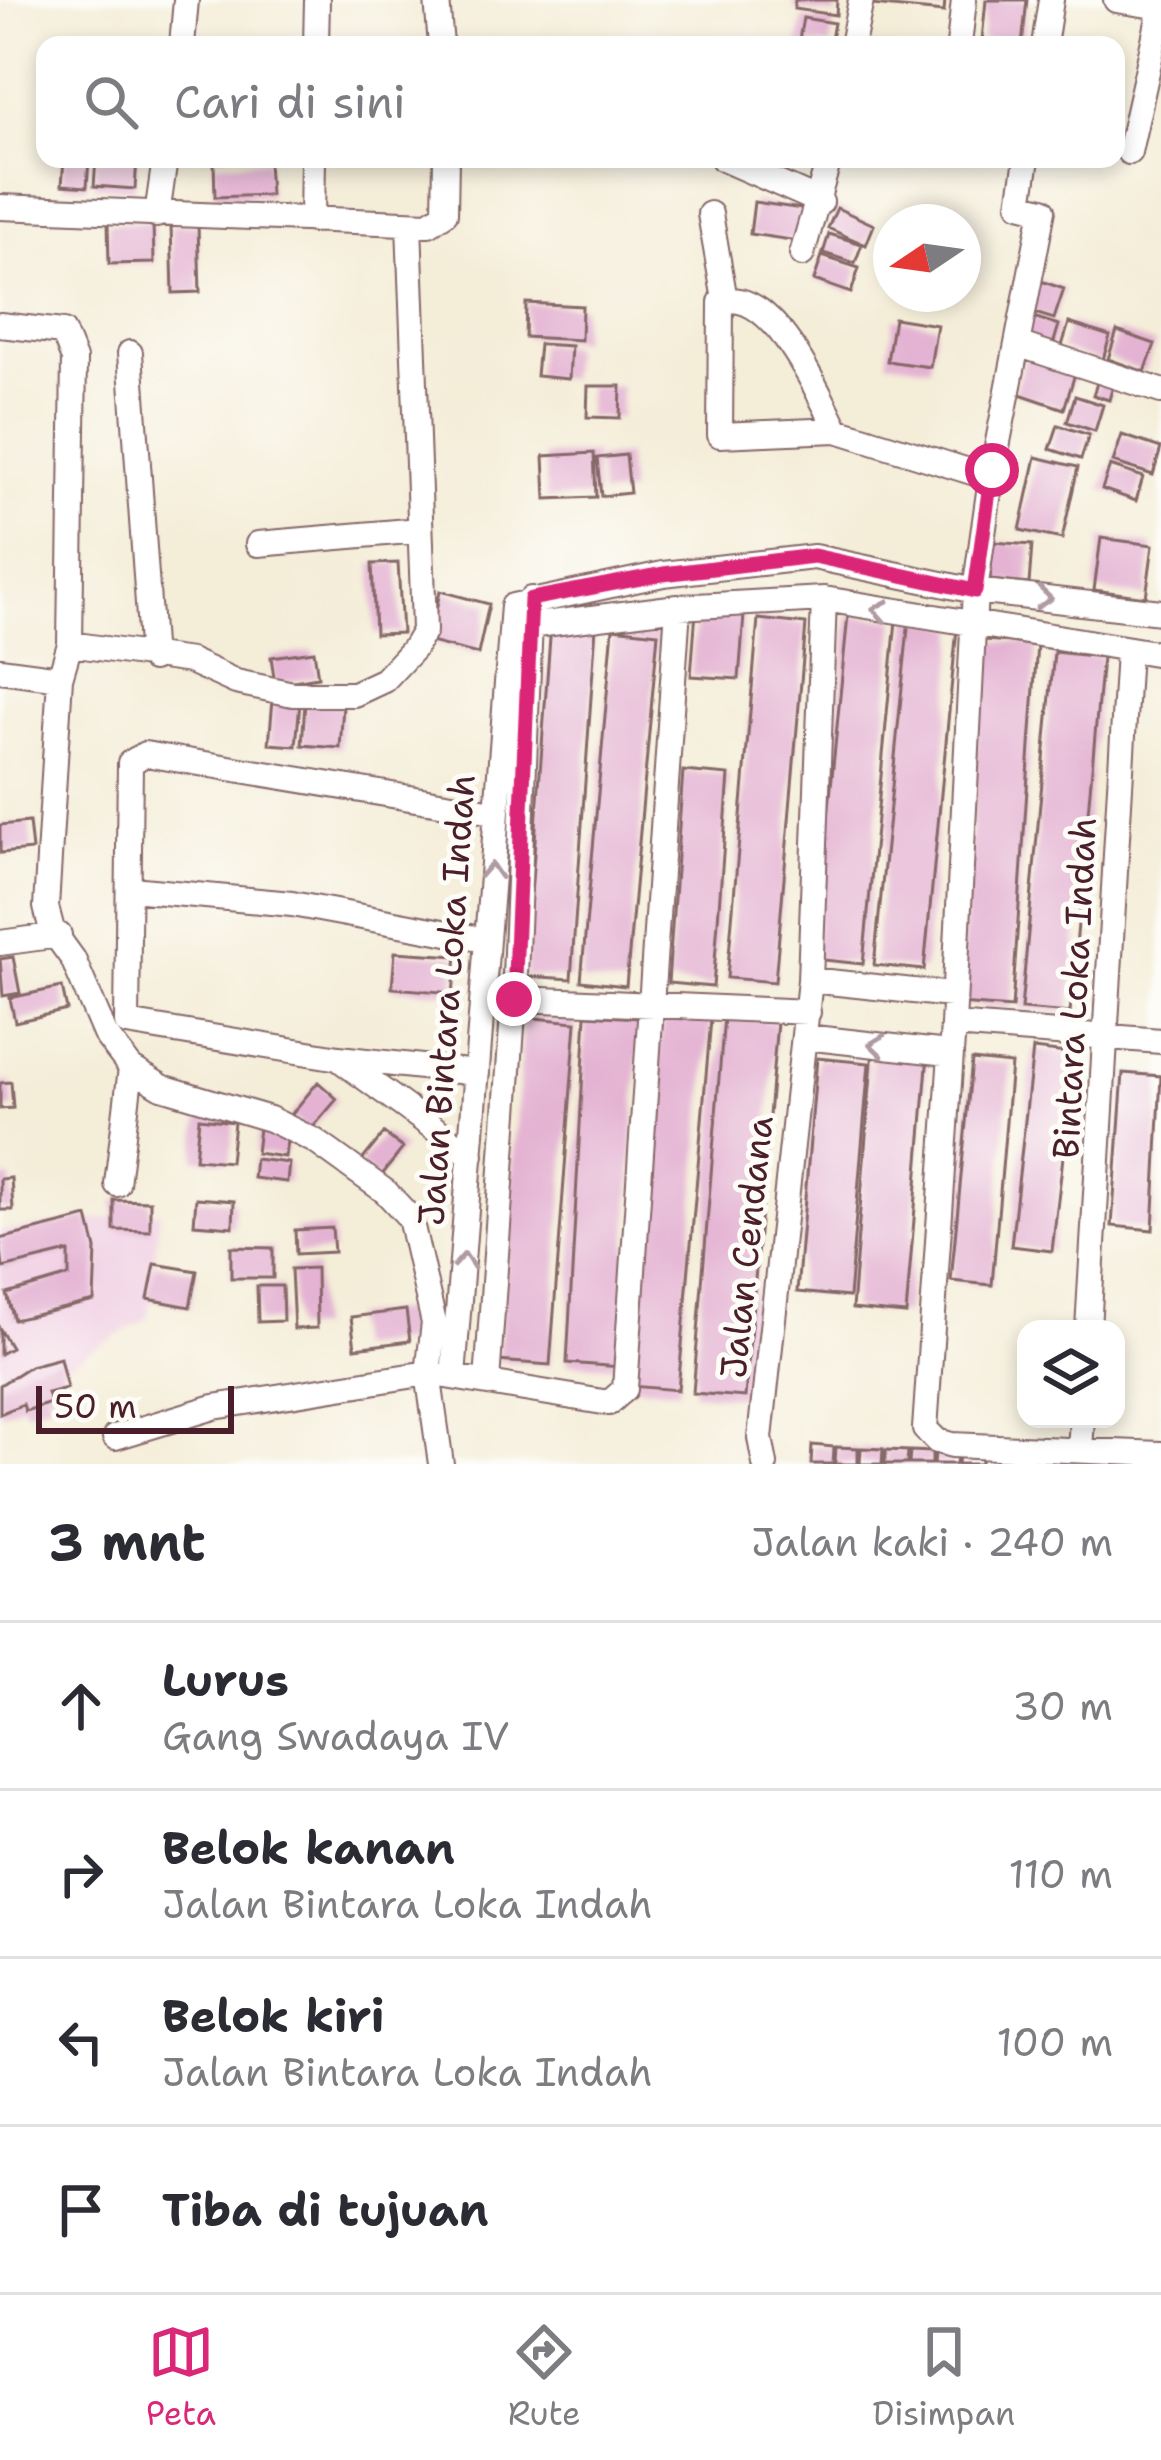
<!DOCTYPE html>
<html lang="id">
<meta charset="utf-8">
<style>
:root{--surface:#fff;--page:#f2f2f3;--text:#2b2b33;--muted:#7c7c81;--line:#e1e1e2;--accent:#db2777}
body{margin:0;font-family:"Shantell Sans",sans-serif;background:var(--page);color:var(--text)}
.controls{position:absolute;right:36px;bottom:36px;display:grid;overflow:hidden;border-radius:24px;box-shadow:0 6px 18px #0003}
.controls button{width:108px;height:108px;display:grid;place-items:center;padding:0;border:0;border-bottom:3px solid var(--line);background:var(--surface);color:var(--text);font:60px sans-serif}
.compass{position:absolute;left:873px;top:204px;width:108px;height:108px;border-radius:50%;background:var(--surface);box-shadow:0 6px 18px #0003;rotate:257deg}
.scale{position:absolute;left:36px;bottom:30px;width:198px;box-sizing:border-box;padding-left:12px;border:6px solid #4a1f2b;border-top:0;font-size:33px;line-height:42px;white-space:nowrap;color:#4a1f2b;-webkit-text-stroke:9px #fdfcf7;paint-order:stroke}
.stop{position:absolute;width:36px;height:36px;margin:-27px;border:9px solid #db2777;border-radius:50%;background:#fff}
.stop.end{background:#db2777;border-color:#fff;box-shadow:0 3px 12px #0008}
.list{margin:0;padding:0;list-style:none}
h2{display:flex;justify-content:space-between;align-items:center;height:156px;margin:0;padding:0 48px;font-size:51px}
h2 small{font-size:39px;font-weight:400;color:var(--muted)}
.list li{display:grid;grid-template-columns:78px 1fr auto;gap:36px;align-items:center;box-sizing:border-box;height:168px;padding:0 48px;border-top:3px solid var(--line)}
.list b{display:block;font-size:45px;white-space:nowrap}
.list p{margin:0;font-size:39px;white-space:nowrap;color:var(--muted)}
.list em{font-size:39px;font-style:normal;color:var(--muted)}
.icon{flex:none;width:66px;height:66px;fill:none;stroke:currentColor;stroke-width:2;stroke-linecap:round;stroke-linejoin:round}
.map{position:relative;flex:none;width:1161px;height:1464px;overflow:hidden}
.search{position:absolute;background:var(--surface);box-shadow:0 6px 18px #0003;left:36px;right:36px;top:36px;height:132px;display:flex;align-items:center;gap:30px;box-sizing:border-box;padding:0 42px;border-radius:24px;color:var(--muted);font-size:45px}
.sheet{height:828px;background:var(--surface)}
nav{display:flex;justify-content:space-around;align-items:center;box-sizing:border-box;height:168px;border-top:3px solid var(--line);background:var(--surface);font-size:33px;color:var(--muted)}
nav a{display:grid;justify-items:center;gap:6px}
nav .on{color:var(--accent)}
.map>svg:first-child{display:block}
.built{fill:#f1d0e4}
.building{fill:#e4b3d3}
.lines{fill:none;stroke-linecap:round;stroke-linejoin:round}
.minor-casing{stroke:#866768;stroke-width:28}
.minor{stroke:#fff;stroke-width:24}
.oneway{stroke:#ae9aa0}
.route{stroke:#db2777;stroke-width:15}
.labels{text-anchor:middle;stroke-width:10;stroke-linejoin:round;paint-order:stroke}
.street-label{font-size:36px;fill:#4a1f2b;stroke:#fdfcf7}
</style>
<div class="map">
<svg width="1161" height="1464" viewBox="0 0 1161 1464">
<rect width="100%" height="100%" fill="#fdfcf7"/>
<filter id="ink" filterUnits="userSpaceOnUse"><feTurbulence type="fractalNoise" baseFrequency=".00833" numOctaves="2"/><feDisplacementMap in="SourceGraphic" scale="24" xChannelSelector="R" yChannelSelector="G"/><feConvolveMatrix kernelMatrix="1 2 1 2 8 2 1 2 1" color-interpolation-filters="sRGB"/></filter>
<filter id="wash" filterUnits="userSpaceOnUse"><feTurbulence type="fractalNoise" baseFrequency=".004" numOctaves="4" result="noise"/><feDisplacementMap in="SourceGraphic" scale="48" xChannelSelector="R" yChannelSelector="G"/><feGaussianBlur stdDeviation="2.7" result="paint"/><feColorMatrix in="noise" values="0 0 0 0 0 0 0 0 0 0 0 0 0 0 0 0 0 1.4 0 .05"/><feComposite in="paint" operator="in"/></filter>
<g filter="url(#wash)">
<rect width="100%" height="100%" fill="#f4edd8"/>
<path class="built" d="M160,1212L148,1318L0,1402V1232Z"/>
<g id="blocks">
<path class="building" d="M795,0H837L836,15L794,9Z
M871,0H945L944,12L871,5Z
M986,0H1027L1022,45L982,40Z
M803,18L834,23L830,45H798Z
M64,159H89L87,187L62,185Z
M96,159H137L135,189L94,186Z
M268,161L270,195L215,197L214,163Z
M754,202L802,209L798,241L750,234Z
M837,208L874,225L866,245L828,228Z
M153,222L154,263L109,264L108,223Z
M171,225H198L200,292L173,293Z
M829,234L862,244L855,263L823,253Z
M822,256L859,268L851,293L814,280Z
M1038,280L1064,289L1054,319L1028,311Z
M526,303L582,306L581,340L525,337Z
M1030,316L1059,325L1052,348L1023,338Z
M894,318L937,325L930,367L887,361Z
M1069,323L1110,336L1102,363L1061,349Z
M1117,331L1155,344L1145,372L1108,359Z
M539,344L571,346L569,379L536,376Z
M1025,358L1075,374L1064,409L1014,392Z
M1100,374L1115,379L1109,400L1093,395Z
M588,386H621L620,418L587,417Z
M1075,396L1103,405L1095,431L1067,422Z
M1058,425L1089,435L1081,459L1050,449Z
M1122,435L1161,448L1153,475L1113,462Z
M594,453L596,497L546,499L544,456Z
M626,455L630,493L601,496L597,458Z
M1036,457L1078,467L1062,539L1020,530Z
M1110,466L1143,477L1136,501L1102,489Z
M1101,538L1153,545L1146,597L1094,590Z
M993,542L1032,545L1029,584L990,580Z
M398,563L402,633L375,634L372,564Z
M440,591L489,604L478,654L430,642Z
M696,611L744,615L739,679L691,676Z
M848,615L896,620L863,964L814,959Z
M909,618L957,628L924,970L874,965Z
M758,619L806,624L775,982L727,978Z
M551,624L596,627L571,979L525,976Z
M613,628L658,633L626,986L581,981Z
M984,640L1037,644L1012,1008L959,1004Z
M314,651L318,677L275,684L271,657Z
M1054,652L1102,657L1070,1013L1021,1009Z
M273,699L300,702L296,746L269,744Z
M305,703L343,706L340,748L302,745Z
M683,771L729,775L713,987L668,983Z
M29,822L32,850L0,853V825Z
M395,952L457,956L453,993L392,988Z
M13,957L20,993L3,996L0,959Z
M62,987L67,1010L15,1022L10,998Z
M586,1015L640,1018L621,1367L567,1363Z
M663,1015L711,1019L678,1390L630,1386Z
M524,1017L576,1022L550,1365L498,1361Z
M724,1017L777,1022L745,1397L693,1393Z
M873,1049L928,1054L906,1314L852,1309Z
M1033,1049L1075,1054L1052,1251L1011,1246Z
M817,1058L869,1063L849,1297L797,1292Z
M972,1060L1011,1064L992,1285L951,1281Z
M1123,1073L1161,1076L1153,1230L1112,1226Z
M11,1082L13,1108L0,1109V1083Z
M318,1082L337,1099L309,1132L290,1116Z
M199,1118L234,1122L230,1162L195,1159Z
M259,1128L288,1132L285,1157L256,1153Z
M384,1133L403,1148L378,1180L359,1164Z
M255,1159L289,1163L287,1182L253,1178Z
M11,1178L13,1210H0V1179Z
M196,1198L234,1201L233,1227L194,1224Z
M114,1200L150,1201V1231L114,1230Z
M88,1217L96,1249L94,1301L14,1320L7,1294L69,1276V1252L3,1268L0,1239Z
M332,1228L334,1252L296,1254L295,1230Z
M231,1247L273,1248V1278H231Z
M155,1264L197,1271L190,1307L148,1299Z
M316,1268L317,1328L294,1329L291,1269Z
M257,1286H282L283,1321L258,1322Z
M406,1310L410,1341L355,1348L351,1317Z
M0,1329L11,1348L0,1354Z
M60,1358L67,1388L47,1393L51,1403L25,1411L23,1404L0,1414V1385L30,1366Z
M812,1445L834,1447L833,1464H811Z
M836,1447L858,1448V1464H835Z
M861,1448L883,1449L882,1464H860Z
M886,1450L908,1451L907,1464H885Z
M910,1451L932,1452V1464H909Z
M935,1452L957,1453L956,1464H934Z
M959,1454L981,1455V1464H958Z"/>
</g>
</g>
<g filter="url(#ink)">
<use href="#blocks" fill-opacity="0" stroke="#866768" stroke-width="3"/>
<g class="lines">
<g class="minor-casing">
<path id="minor" d="M437,0L441,45
M1116,0L1161,7
M182,45L186,0
M316,45L317,0
M852,45L861,0
M959,45L964,0
M1044,45L1051,0
M1129,152L1161,9
M723,159L821,202
M0,207L429,224L445,213L446,159
M710,214L725,300
M157,215L165,159
M312,220L313,159
M802,254L829,159
M0,325L63,332L74,359L70,644L60,678L46,907L52,930L73,959L105,1034L131,1068L162,1087L270,1119L315,1141L386,1192L410,1218L434,1323L428,1373L441,1464
M1017,344L1161,391
M130,353L152,659
M837,430C819,394 772,285 721,302L720,435L837,430L991,478L975,591L953,1025L925,1429L937,1441L952,1445L1161,1454
M991,478L1043,210L1020,204L1027,159
M258,544L420,530
M521,627L678,607L824,599L1161,654
M70,644L190,661L236,682L293,694H354L384,680L414,648L424,631L423,598L409,224
M0,670L60,678
M131,889L292,904L486,940
M0,943L59,935
M810,980L951,995
M498,998L808,1012
M953,1025L1161,1041
M805,1037L948,1053
M342,1061L471,1155
M477,1073L339,1058L127,1023L130,763L145,754L494,812
M117,1184L131,1068
M1088,1329L1128,651
M453,1377L513,606L663,574L814,557L975,591L1161,612
M487,1382L514,999L531,599
M115,1437L214,1407L428,1373L609,1403L625,1389L678,607
M1080,1450L1082,1419
M765,1464L760,1438L810,980L824,599"/>
</g>
<use href="#minor" class="minor"/>
</g>
<defs><path id="oneway-chevron" d="M-2-3.5L2.5 0L-2 3.5" fill="none" stroke-width="1.6" stroke-linecap="round" stroke-linejoin="round" transform="scale(3)"/></defs>
<g class="oneway">
<use href="#oneway-chevron" transform="translate(1044 598) rotate(6)"/>
<use href="#oneway-chevron" transform="translate(880 610) rotate(-169)"/>
<use href="#oneway-chevron" transform="translate(491 871) rotate(-87)"/>
<use href="#oneway-chevron" transform="translate(877 1045) rotate(-174)"/>
<use href="#oneway-chevron" transform="translate(464 1261) rotate(-86)"/>
</g>
</g>
<g class="lines" filter="url(#ink)">
<path class="route" d="M514,999L531,599L663,574L814,556L975,591L992,470"/>
</g>
<g class="labels">
<g class="street-label">
<text transform="translate(1074 988) rotate(-87)" y="13">Bintara Loka Indah</text>
<text transform="translate(446 1000) rotate(-86)" y="13">Jalan Bintara Loka Indah</text>
<text transform="translate(746 1247) rotate(-84)" y="13">Jalan Cendana</text>
</g>
</g>
</svg>
<div class="controls">
<button><svg class="icon" aria-label="layers" viewBox="0 0 24 24"><path d="M12 4l9 5-9 5-9-5zM3 14l9 5 9-5"/></svg></button>
</div>
<svg class="compass" viewBox="-18 -18 36 36"><path d="M0-13l5 13h-10z" fill="#e53935"/><path d="M0 13l5-13h-10z" fill="#7c7c81"/></svg>
<div class="scale">50 m</div>
<div class="stop" style="left:992px;top:470px"></div>
<div class="stop end" style="left:514px;top:999px"></div>
<div class="search"><svg class="icon" aria-label="search" viewBox="0 0 24 24"><circle cx="10" cy="10" r="6"/><path d="M15 15l6 6"/></svg>Cari di sini</div>
</div>
<section class="sheet">
<h2>3 mnt<small>Jalan kaki · 240 m</small></h2>
<ul class="list">
<li><svg class="icon" aria-label="ahead" viewBox="0 0 24 24"><path d="M12 20V5M6 11l6-6 6 6"/></svg><div><b>Lurus</b><p>Gang Swadaya IV</p></div><em>30 m</em></li>
<li><svg class="icon" aria-label="right" viewBox="0 0 24 24"><path d="M7 20v-9h11M14 6l5 5-5 5"/></svg><div><b>Belok kanan</b><p>Jalan Bintara Loka Indah</p></div><em>110 m</em></li>
<li><svg class="icon" aria-label="left" viewBox="0 0 24 24"><path d="M17 20v-9H6M10 6l-5 5 5 5"/></svg><div><b>Belok kiri</b><p>Jalan Bintara Loka Indah</p></div><em>100 m</em></li>
<li><svg class="icon" aria-label="arrive" viewBox="0 0 24 24"><path d="M6 21V4h12l-3 4 3 4H6"/></svg><div><b>Tiba di tujuan</b></div></li>
</ul>
</section>
<nav>
<a class="on"><svg class="icon" aria-label="map" viewBox="0 0 24 24"><path d="M3 6l6-2 6 2 6-2v14l-6 2-6-2-6 2zM9 4v14M15 6v14"/></svg>Peta</a>
<a><svg class="icon" aria-label="directions" viewBox="0 0 24 24"><path d="M12 3l9 9-9 9-9-9zM9 14v-3h6M13 9l2 2-2 2"/></svg>Rute</a>
<a><svg class="icon" aria-label="saved" viewBox="0 0 24 24"><path d="M7 4h10v16l-5-4-5 4z"/></svg>Disimpan</a>
</nav>
